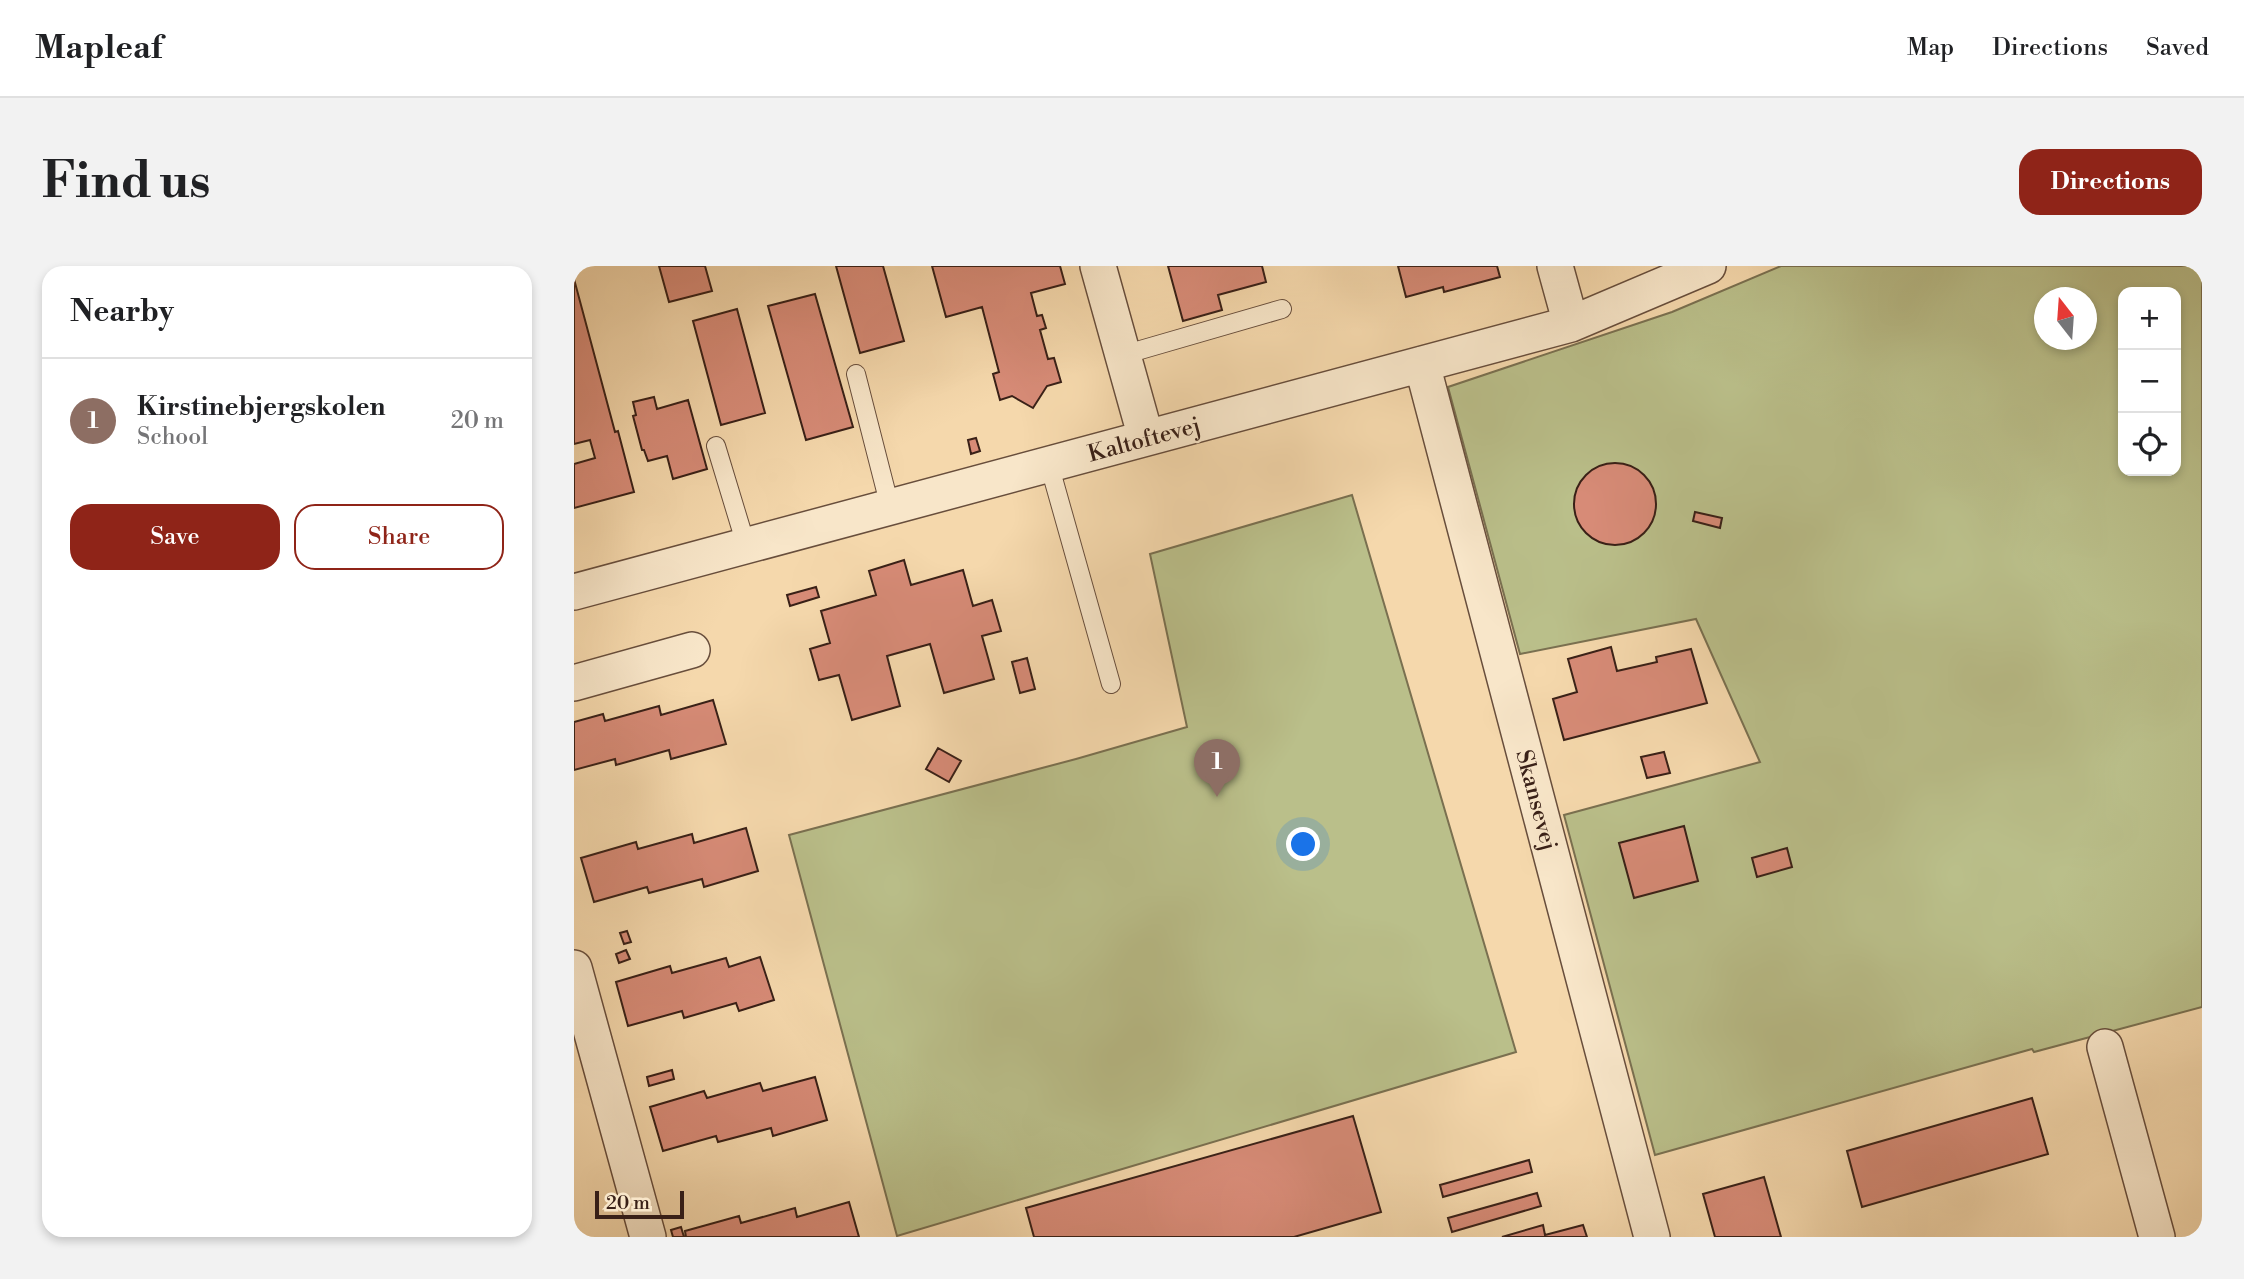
<!DOCTYPE html>
<meta charset="utf-8">
<style>
:root{--surface:#fff;--page:#f2f2f2;--text:#202124;--muted:#757577;--line:#e0e0e0;--accent:#8f2418}
body{margin:0;font-family:"Libre Bodoni",serif;background:var(--page);color:var(--text)}
.controls{position:absolute;right:21px;top:21px;display:grid;overflow:hidden;border-radius:14px;box-shadow:0 4px 10px #0003}
.controls button{width:63px;height:63px;display:grid;place-items:center;padding:0;border:0;border-bottom:2px solid var(--line);background:var(--surface);color:var(--text);font:35px sans-serif}
.compass{position:absolute;left:1460px;top:21px;width:63px;height:63px;border-radius:50%;background:var(--surface);box-shadow:0 4px 10px #0003;rotate:343deg}
.scale{position:absolute;left:21px;bottom:18px;width:89px;box-sizing:border-box;padding-left:7px;border:4px solid #392017;border-top:0;font-size:19px;line-height:24px;white-space:nowrap;color:#392017;-webkit-text-stroke:5px #f8e6c9;paint-order:stroke}
.you{position:absolute;left:730px;top:579px;width:24px;height:24px;margin:-18px;border:5px solid #fff;border-radius:50%;background:#1a73e8;box-shadow:0 0 0 10px #1a73e833}
.badge{display:grid;place-items:center;width:46px;height:46px;border-radius:50%;background:var(--accent);color:#fff;font-size:23px;font-weight:700}
.pin{position:absolute;translate:-50% -58px;filter:drop-shadow(0 2px 4px #0008)}
.pin::after{content:'';position:absolute;top:37px;width:24px;height:21px;background:inherit;clip-path:polygon(0 0,100% 0,50% 100%)}
.list{margin:0;padding:0;list-style:none}
h2{display:flex;justify-content:space-between;align-items:center;height:91px;margin:0;padding:0 28px;font-size:30px}
h2 small{font-size:23px;font-weight:400;color:var(--muted)}
.list li{display:grid;grid-template-columns:46px 1fr auto;gap:21px;align-items:center;box-sizing:border-box;height:126px;padding:0 28px;border-top:2px solid var(--line)}
.list b{display:block;font-size:26px;white-space:nowrap}
.list p{margin:0;font-size:23px;white-space:nowrap;color:var(--muted)}
.list em{font-size:23px;font-style:normal;color:var(--muted)}
.actions{display:flex;gap:14px;padding:21px 28px}
.actions a{flex:1;padding:16px 0;border:2px solid var(--accent);border-radius:21px;text-align:center;font-size:24px;color:var(--accent)}
.actions .main{background:var(--accent);color:#fff}
.icon{flex:none;width:38px;height:38px;fill:none;stroke:currentColor;stroke-width:2;stroke-linecap:round;stroke-linejoin:round}
.map{position:relative;flex:none;width:1628px;height:971px;overflow:hidden;border-radius:21px}
header{display:flex;align-items:center;gap:42px;box-sizing:border-box;height:98px;padding:0 35px;background:var(--surface);border-bottom:2px solid var(--line)}
header strong{font-size:33px}
nav{display:flex;gap:38px;margin-inline-start:auto;font-size:24px}
.intro{display:flex;align-items:center;justify-content:space-between;box-sizing:border-box;height:168px;padding:0 42px}
h1{margin:0;font-size:49px}
.button{padding:18px 32px;border-radius:21px;background:var(--accent);color:#fff;font-size:24px;font-weight:700}
main{display:flex;gap:42px;padding:0 42px}
aside{flex:1;background:var(--surface);border-radius:21px;box-shadow:0 4px 10px #0003}
.map>svg:first-child{display:block}
.green{fill:#babf8a;stroke:#7a7050;stroke-width:2;fill-rule:evenodd}
.building{fill:#d78b77;stroke:#392017;stroke-width:2}
.lines{fill:none;stroke-linecap:round;stroke-linejoin:round}
.lane-casing{stroke:#684e3c;stroke-width:20}
.street-casing{stroke:#684e3c;stroke-width:38}
.lane{stroke:#f8e6c9;stroke-width:18}
.street{stroke:#f8e6c9;stroke-width:35}
.labels{text-anchor:middle;stroke-width:5;stroke-linejoin:round;paint-order:stroke}
.street-label{font-size:23px;fill:#392017;stroke:#f8e6c9}
</style>
<header>
<strong>Mapleaf</strong>
<nav><a>Map</a><a>Directions</a><a>Saved</a></nav>
</header>
<div class="intro"><h1>Find us</h1><a class="button">Directions</a></div>
<main>
<aside>
<h2>Nearby<small></small></h2>
<ul class="list">
<li><span class="badge" style="background:#8d6e63">1</span><div><b>Kirstinebjergskolen</b><p>School</p></div><em>20 m</em></li>
</ul>
<div class="actions"><a class="main">Save</a><a>Share</a></div>
</aside>
<div class="map">
<svg width="1628" height="971" viewBox="0 0 1628 971">
<rect width="100%" height="100%" fill="#f5d8ac"/>
<filter id="stains"><feTurbulence type="fractalNoise" baseFrequency=".00286" numOctaves="4"/><feColorMatrix values="0 0 0 0 .2 0 0 0 0 .09 0 0 0 0 .02 0 0 0 .5 -.17"/></filter>
<radialGradient id="worn" r=".72"><stop offset=".6" stop-color="#630" stop-opacity="0"/><stop offset="1" stop-color="#630" stop-opacity=".3"/></radialGradient>
<path class="green" d="M1207,0H1628V741L1460,786L1458,783L1081,889L990,549L1186,496L1122,353L946,388L874,121L1098,46ZM1549,26H1602V205H1549ZM1470,32H1512V74H1470Z
M778,229L942,786L323,970L215,569L502,493L613,461L576,288Z"/>
<path class="building" d="M85,0H131L138,25L95,36Z
M262,0H309L330,75L286,87Z
M358,0H486L491,18L457,27L463,50L468,49L472,62L466,64L474,93L480,92L487,116L473,120L459,142L438,130L426,134L419,108L425,106L408,41L372,51Z
M594,0H688L692,16L644,29L648,44L609,55Z
M824,0H923L926,11L870,26L869,21L832,31Z
M0,13L41,166L44,165L60,226L0,242V198L21,192L16,174L0,178Z
M241,28L279,161L232,174L194,40Z
M163,43L191,147L147,159L119,55Z
M80,131L83,143L114,134L133,203L99,213L93,190L74,195L70,184H68L59,150L62,149L59,136Z
M402,172L406,185L397,188L394,174Z
M1000 238a41 41 0 1 1 82 0a41 41 0 1 1-82 0Z
M1121,246L1148,252L1146,262L1119,255Z
M330,294L337,319L389,304L399,340L418,334L427,365L408,370L420,413L370,427L356,378L313,390L326,440L278,454L265,409L245,414L236,383L256,377L247,345L302,329L295,305Z
M242,321L245,331L216,340L213,329Z
M1037,381L1043,405L1083,396L1082,391L1117,383L1133,437L990,474L979,433L1003,426L994,393Z
M453,392L461,423L446,427L438,396Z
M139,434L152,478L97,493L95,484L42,499L41,493L0,504V456L29,448L31,455L85,440L87,449Z
M364,482L387,495L375,516L352,503Z
M1090,486L1096,507L1073,512L1067,491Z
M1110,560L1124,615L1060,632L1045,577Z
M172,562L184,605L130,621L128,613L75,627L73,621L20,636L7,592L62,576L64,583L118,568L120,577Z
M1213,582L1218,601L1183,611L1178,592Z
M53,665L57,676L50,678L46,667Z
M52,684L56,693L45,697L42,688Z
M186,691L200,734L165,745L162,737L110,752L108,745L54,760L42,716L96,700L98,707L152,692L155,701Z
M98,804L100,813L75,820L73,811Z
M241,811L253,854L199,870L197,862L144,876L142,870L89,885L76,841L130,825L133,832L186,817L189,825Z
M1458,832L1474,888L1288,941L1273,885Z
M779,850L807,946L720,971H460L452,942Z
M955,894L958,906L869,931L866,919Z
M1190,911L1207,971H1141L1129,928Z
M963,927L967,940L878,966L874,952Z
M275,936L285,971H112L111,965L165,950L167,957L221,942L223,951Z
M969,959L971,969L1009,959L1013,971H928Z
M107,961L110,971H99L97,964Z"/>
<g class="lines">
<g class="lane-casing">
<path id="lane" d="M549,89L708,43
M282,108L316,241
M142,180L172,279
M475,198L537,418"/>
</g>
<g class="street-casing">
<path id="street" d="M524,0L572,172
M981,0L997,58
M848,98L1078,971
M0,326L997,58L1134,0
M0,417L118,384
M0,702L74,971
M1531,781L1583,971"/>
</g>
<use href="#lane" class="lane"/>
<use href="#street" class="street"/>
</g>
<g class="labels">
<g class="street-label">
<text transform="translate(570 173) rotate(-15)" y="8">Kaltoftevej</text>
<text transform="translate(963 534) rotate(75)" y="8">Skansevej</text>
</g>
</g>
<rect width="100%" height="100%" filter="url(#stains)"/>
<rect width="100%" height="100%" fill="url(#worn)"/>
</svg>
<div class="controls">
<button>+</button>
<button>−</button>
<button><svg class="icon" aria-label="locate" viewBox="0 0 24 24"><circle cx="12" cy="12" r="6"/><path d="M12 2v4M12 18v4M2 12h4M18 12h4"/></svg></button>
</div>
<svg class="compass" viewBox="-18 -18 36 36"><path d="M0-13l5 13h-10z" fill="#e53935"/><path d="M0 13l5-13h-10z" fill="#757577"/></svg>
<div class="scale">20 m</div>
<div class="you"></div>
<div class="pin badge" style="left:643px;top:531px;background:#8d6e63">1</div>
</div>
</main>
